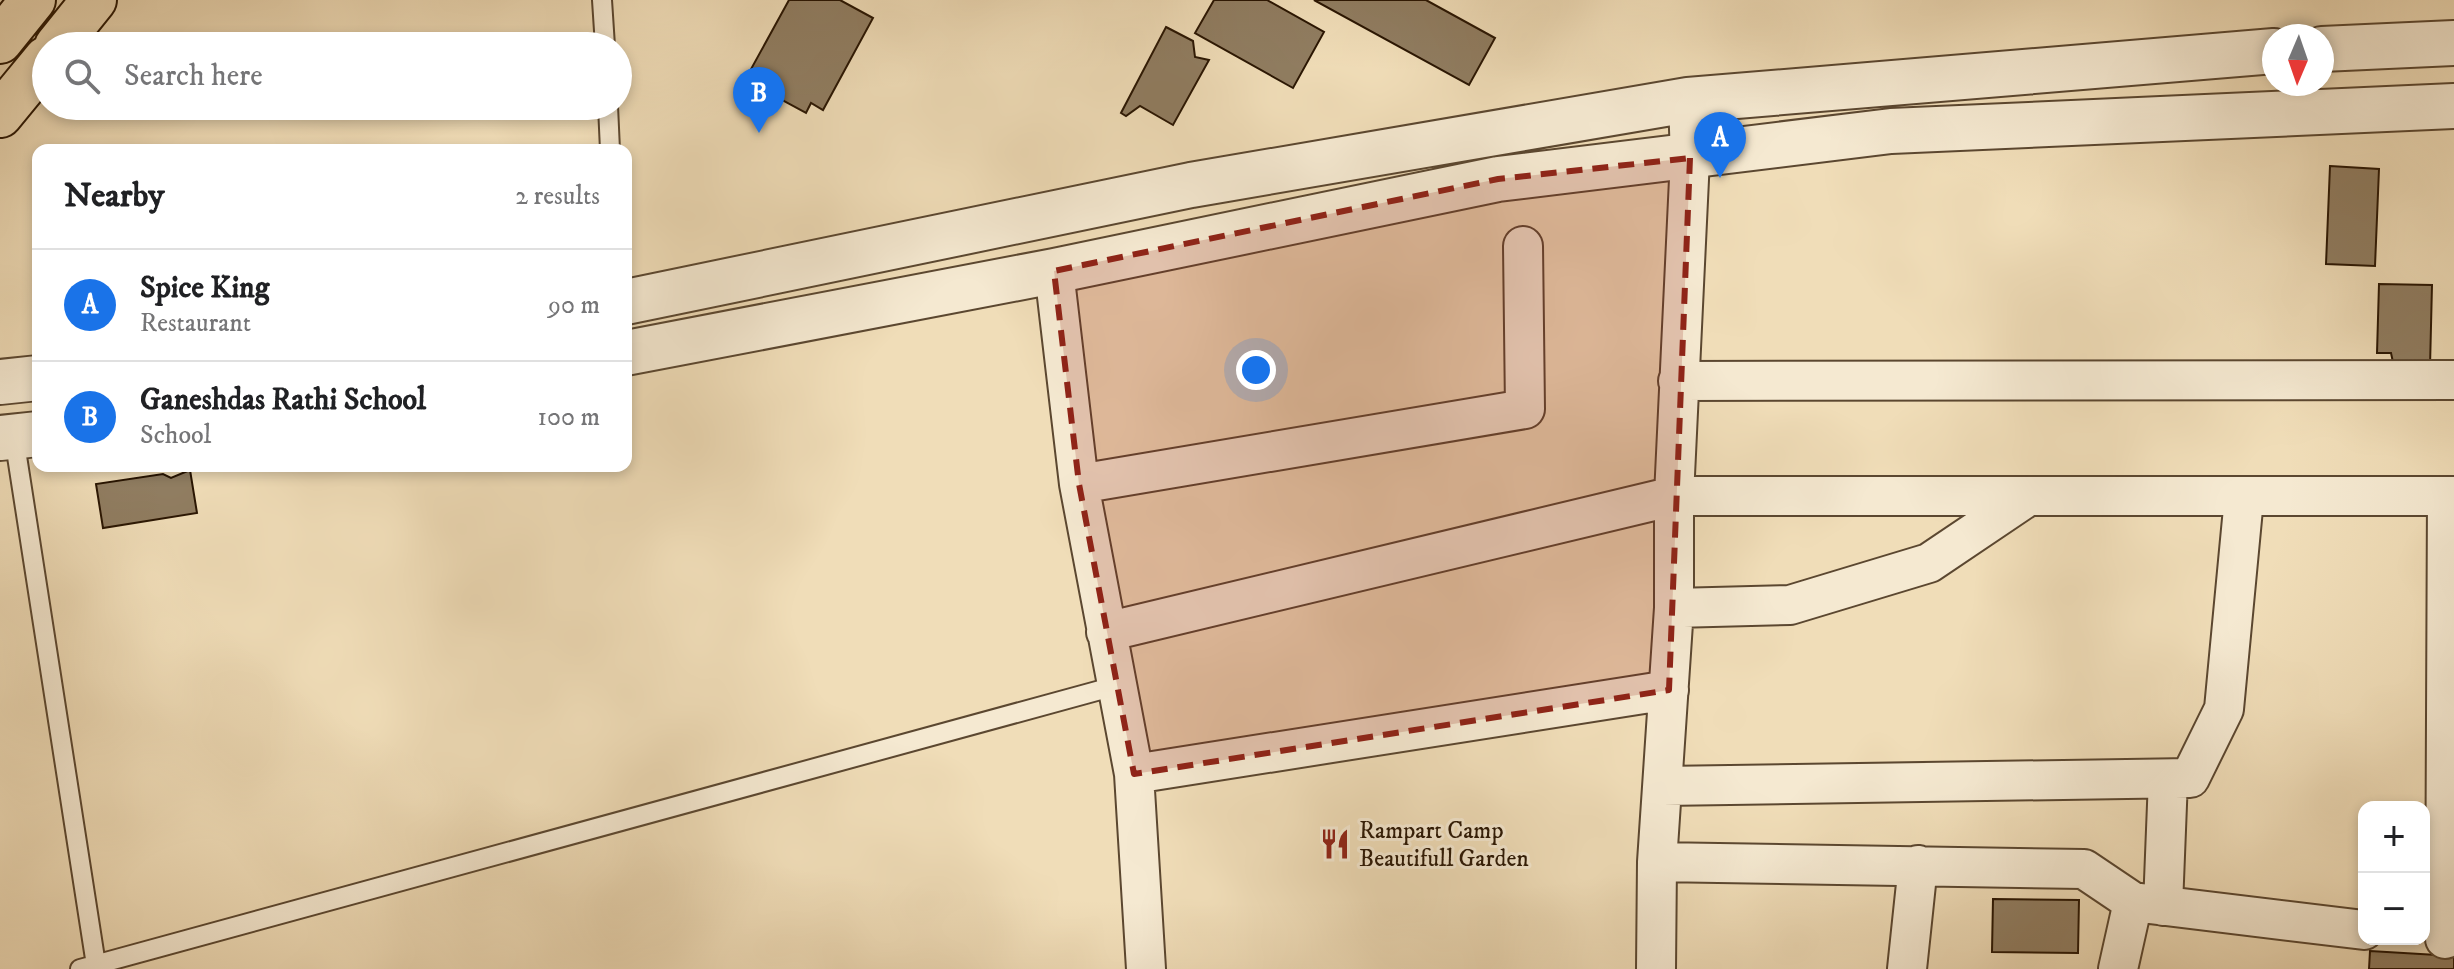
<!DOCTYPE html>
<meta charset="utf-8">
<style>
:root{--surface:#fff;--page:#f2f2f2;--text:#202124;--muted:#757577;--line:#e0e0e0;--accent:#1a73e8}
body{margin:0;font-family:"IM FELL DW Pica",serif;background:var(--page);color:var(--text)}
.controls{position:absolute;right:24px;bottom:24px;display:grid;overflow:hidden;border-radius:16px;box-shadow:0 4px 12px #0003}
.controls button{width:72px;height:72px;display:grid;place-items:center;padding:0;border:0;border-bottom:2px solid var(--line);background:var(--surface);color:var(--text);font:40px sans-serif}
.compass{position:absolute;left:2262px;top:24px;width:72px;height:72px;border-radius:50%;background:var(--surface);box-shadow:0 4px 12px #0003;rotate:182deg}
.you{position:absolute;left:1256px;top:370px;width:28px;height:28px;margin:-20px;border:6px solid #fff;border-radius:50%;background:#1a73e8;box-shadow:0 0 0 12px #1a73e833}
.badge{display:grid;place-items:center;width:52px;height:52px;border-radius:50%;background:var(--accent);color:#fff;font-size:26px;font-weight:700}
.pin{position:absolute;translate:-50% -66px;filter:drop-shadow(0 2px 4px #0008)}
.pin::after{content:'';position:absolute;top:42px;width:28px;height:24px;background:inherit;clip-path:polygon(0 0,100% 0,50% 100%)}
.list{margin:0;padding:0;list-style:none}
h2{display:flex;justify-content:space-between;align-items:center;height:104px;margin:0;padding:0 32px;font-size:34px}
h2 small{font-size:26px;font-weight:400;color:var(--muted)}
.list li{display:grid;grid-template-columns:52px 1fr auto;gap:24px;align-items:center;box-sizing:border-box;height:112px;padding:0 32px;border-top:2px solid var(--line)}
.list b{display:block;font-size:30px;white-space:nowrap}
.list p{margin:0;font-size:26px;white-space:nowrap;color:var(--muted)}
.list em{font-size:26px;font-style:normal;color:var(--muted)}
.icon{flex:none;width:44px;height:44px;fill:none;stroke:currentColor;stroke-width:2;stroke-linecap:round;stroke-linejoin:round}
.map{position:relative;flex:none;width:2454px;height:969px;overflow:hidden}
.search{position:absolute;background:var(--surface);box-shadow:0 4px 12px #0003;left:32px;top:32px;width:600px;height:88px;display:flex;align-items:center;gap:20px;box-sizing:border-box;padding:0 28px;border-radius:44px;color:var(--muted);font-size:30px}
.panel{position:absolute;background:var(--surface);box-shadow:0 4px 12px #0003;left:32px;top:144px;width:600px;height:328px;border-radius:16px}
.map>svg:first-child{display:block}
.building{fill:#907d61;stroke:#291502;stroke-width:2}
.lines{fill:none;stroke-linecap:round;stroke-linejoin:round}
.service-casing{stroke:#5b4730;stroke-width:22}
.minor-casing{stroke:#5b4730;stroke-width:42}
.tertiary-casing{stroke:#5b4730;stroke-width:48}
.primary-casing{stroke:#291502;stroke-width:48}
.service{stroke:#f5e9d1;stroke-width:18}
.minor{stroke:#f5e9d1;stroke-width:38}
.tertiary{stroke:#f5e9d1;stroke-width:44}
.primary{stroke:#f0ddb8;stroke-width:44}
.marked{fill:#8f2418;fill-opacity:0.2;stroke:#8f2418;stroke-width:6;stroke-dasharray:16 10;stroke-linejoin:round}
.labels{text-anchor:middle;stroke-width:6;stroke-linejoin:round;paint-order:stroke}
.poi-label{font-size:24px;fill:#291502;stroke:#f5e9d1;text-anchor:start}
</style>
<div class="map">
<svg width="2454" height="969" viewBox="0 0 2454 969">
<rect width="100%" height="100%" fill="#f0ddb8"/>
<filter id="stains"><feTurbulence type="fractalNoise" baseFrequency=".0025" numOctaves="4"/><feColorMatrix values="0 0 0 0 .2 0 0 0 0 .09 0 0 0 0 .02 0 0 0 .5 -.17"/></filter>
<radialGradient id="worn" r=".72"><stop offset=".6" stop-color="#630" stop-opacity="0"/><stop offset="1" stop-color="#630" stop-opacity=".3"/></radialGradient>
<path class="building" d="M789,0H840L873,18L823,110L811,103L806,113L745,80Z
M1214,0H1267L1324,32L1293,88L1195,33Z
M1314,0H1426L1495,38L1469,85Z
M1166,27L1193,41L1195,57L1209,60L1173,125L1140,106L1126,116L1121,113Z
M2330,166L2379,169L2375,266L2326,264Z
M2379,284L2432,285L2430,367H2394L2391,353H2377Z
M190,470L197,513L103,528L96,484L163,474L171,478Z
M1993,899L2079,900L2078,953L1992,952Z
M2370,951L2454,956V969H2369Z"/>
<g class="lines">
<g class="service-casing">
<path id="service" d="M602,0L605,46
M608,106L610,150
M14,437L96,965
M80,969L1115,686"/>
</g>
<g class="minor-casing">
<path id="minor" d="M1054,271L1079,484L1134,774L1146,969
M1678,381L2454,380
M1079,484L1525,409L1523,246
M1674,608L1790,605L1929,563L2027,497
M1106,632L1674,496H2454
M1134,774L1669,690
M1663,786L2190,778L2224,709L2244,498
M1657,862L2084,869L2133,902L2364,930
M2163,906L2168,779
M2445,939L2447,496
M1656,969L1657,862L1674,608V496L1690,158L1688,100
M1907,969L1918,865
M2118,969L2133,902"/>
</g>
<g class="tertiary-casing">
<path id="tertiary" d="M2322,49L2454,43
M626,302L1191,185L1688,100L2274,51
M626,353L1054,271L1498,179L1891,131L2454,106
M0,382L38,378
M0,438L38,434"/>
</g>
<g class="primary-casing">
<path id="primary" d="M0,41L33,0
M57,46L94,0
M0,115L46,59"/>
</g>
<use href="#service" class="service"/>
<use href="#minor" class="minor"/>
<use href="#tertiary" class="tertiary"/>
<use href="#primary" class="primary"/>
</g>
<path class="marked" d="M1690,158L1669,690L1134,774L1079,484L1054,271L1498,179Z"/>
<defs>
<g id="restaurant-bare" transform="scale(2.4)"><path d="M-5-6h1v4h1v-4h1v4h1v-4h1v5L-1.5 .5V6h-2V.5L-5-1ZM5-6V6H3V1.5H1.5Q1.5-4 5-6Z" fill="#8f2418" stroke="#f5e9d1" stroke-width="2.5" paint-order="stroke"/></g>
</defs>
<g fill-rule="evenodd">
<use href="#restaurant-bare" x="1335" y="844"/>
</g>
<g class="labels">
<g class="poi-label">
<text x="1359" y="838">Rampart Camp<tspan x="1359" dy="28">Beautifull Garden</tspan></text>
</g>
</g>
<rect width="100%" height="100%" filter="url(#stains)"/>
<rect width="100%" height="100%" fill="url(#worn)"/>
</svg>
<div class="controls">
<button>+</button>
<button>−</button>
</div>
<svg class="compass" viewBox="-18 -18 36 36"><path d="M0-13l5 13h-10z" fill="#e53935"/><path d="M0 13l5-13h-10z" fill="#757577"/></svg>
<div class="you"></div>
<div class="pin badge" style="left:1720px;top:178px">A</div>
<div class="pin badge" style="left:759px;top:133px">B</div>
<div class="search"><svg class="icon" aria-label="search" viewBox="0 0 24 24"><circle cx="10" cy="10" r="6"/><path d="M15 15l6 6"/></svg>Search here</div>
<section class="panel">
<h2>Nearby<small>2 results</small></h2>
<ul class="list">
<li><span class="badge">A</span><div><b>Spice King</b><p>Restaurant</p></div><em>90 m</em></li>
<li><span class="badge">B</span><div><b>Ganeshdas Rathi School</b><p>School</p></div><em>100 m</em></li>
</ul>
</section>
</div>
